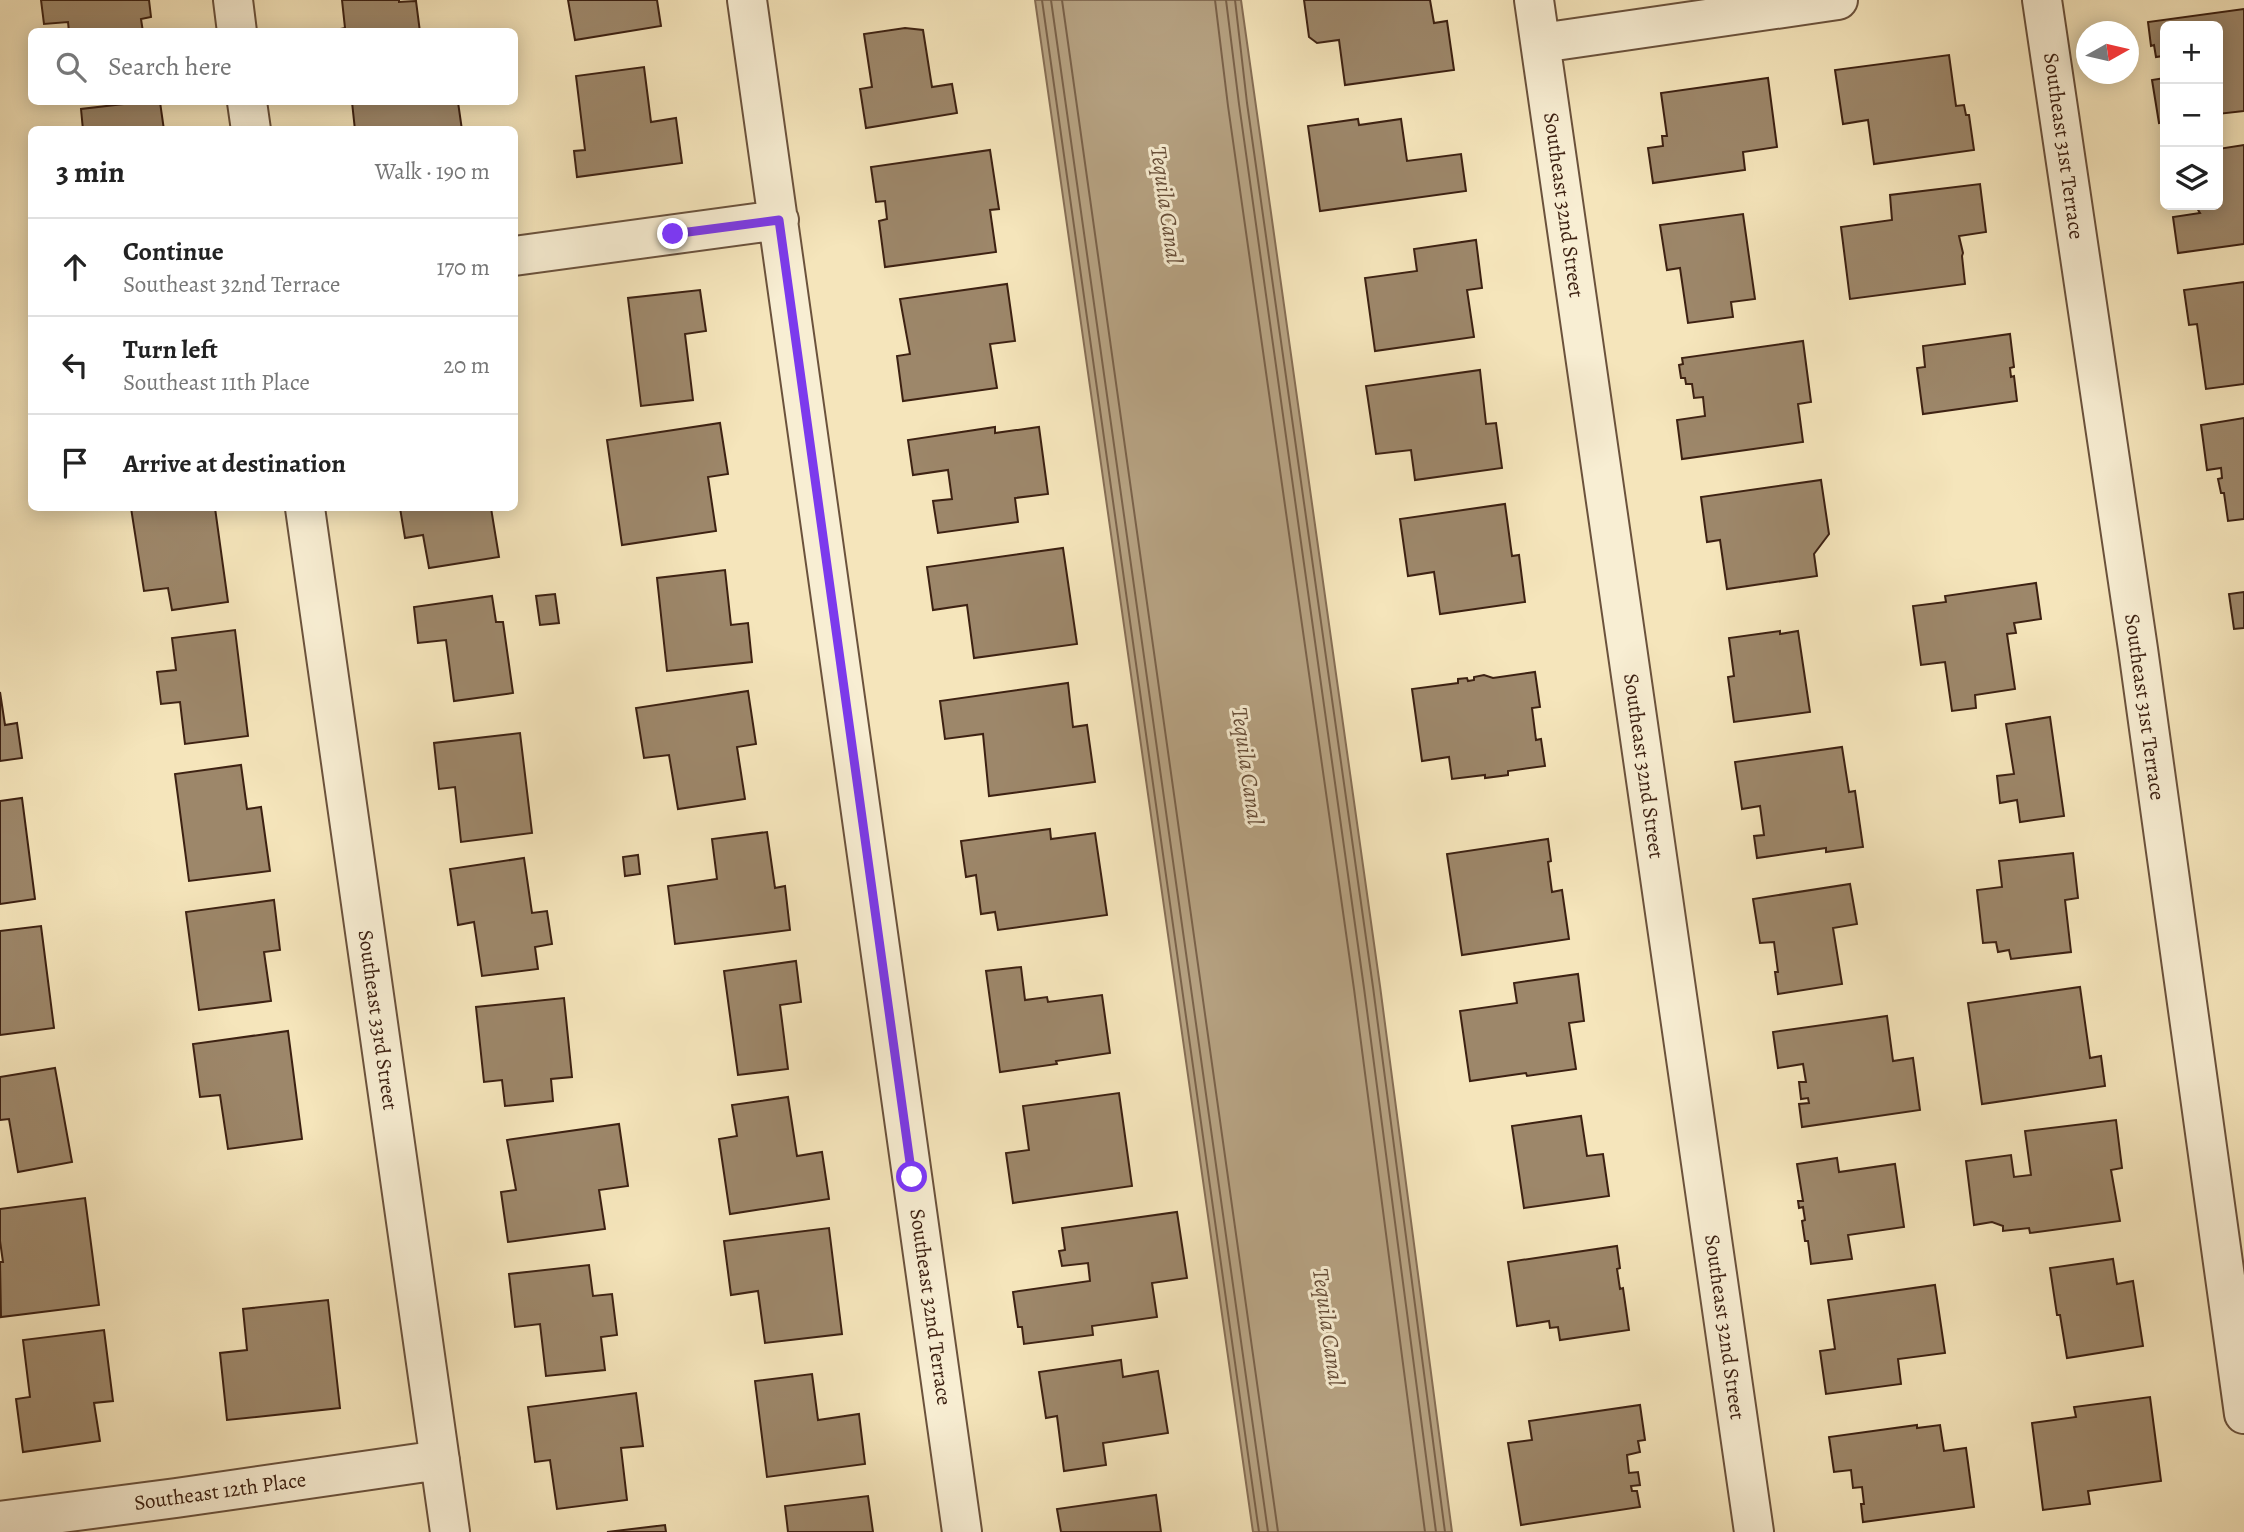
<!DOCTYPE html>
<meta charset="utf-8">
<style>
:root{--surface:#fff;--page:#f6f6f6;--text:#222;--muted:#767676;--line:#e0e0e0}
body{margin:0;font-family:Alegreya,serif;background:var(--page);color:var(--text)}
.controls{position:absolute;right:21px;top:21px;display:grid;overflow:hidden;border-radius:10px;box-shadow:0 4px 18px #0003}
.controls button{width:63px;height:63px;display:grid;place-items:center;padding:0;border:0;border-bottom:2px solid var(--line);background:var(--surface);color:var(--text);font:35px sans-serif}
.compass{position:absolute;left:2076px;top:21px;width:63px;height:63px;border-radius:50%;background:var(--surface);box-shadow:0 4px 18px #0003;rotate:82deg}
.stop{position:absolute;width:21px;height:21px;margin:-16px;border:5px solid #7c3aed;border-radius:50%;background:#fff}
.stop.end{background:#7c3aed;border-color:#fff;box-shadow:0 2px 7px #0008}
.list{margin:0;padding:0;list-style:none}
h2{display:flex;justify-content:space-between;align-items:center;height:91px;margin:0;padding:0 28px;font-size:30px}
h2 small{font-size:23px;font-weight:400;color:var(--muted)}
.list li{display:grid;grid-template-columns:46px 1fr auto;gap:21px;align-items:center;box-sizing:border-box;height:98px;padding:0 28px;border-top:2px solid var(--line)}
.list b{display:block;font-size:26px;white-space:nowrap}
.list p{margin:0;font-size:23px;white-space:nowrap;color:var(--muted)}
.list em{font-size:23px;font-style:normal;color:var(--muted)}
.icon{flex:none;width:38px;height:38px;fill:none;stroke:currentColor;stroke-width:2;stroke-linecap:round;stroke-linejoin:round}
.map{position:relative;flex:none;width:2244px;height:1532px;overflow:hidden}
.search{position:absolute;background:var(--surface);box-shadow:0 4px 18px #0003;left:28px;top:28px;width:490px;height:77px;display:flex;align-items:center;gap:18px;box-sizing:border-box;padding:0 24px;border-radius:10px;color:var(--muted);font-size:26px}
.panel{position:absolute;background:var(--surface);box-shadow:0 4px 18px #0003;left:28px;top:126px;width:490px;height:385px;border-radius:10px}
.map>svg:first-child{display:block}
.water{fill:#b6a282;stroke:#866e55;stroke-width:2}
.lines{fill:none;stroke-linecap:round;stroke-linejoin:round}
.shore{stroke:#7a624a;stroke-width:2}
.building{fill:#9d876a;stroke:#3d2112;stroke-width:2}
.street-casing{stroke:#6b523c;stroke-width:42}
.street{stroke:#f8eed3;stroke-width:38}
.route{stroke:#7c3aed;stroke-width:9}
.labels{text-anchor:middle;stroke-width:6;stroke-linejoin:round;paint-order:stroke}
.street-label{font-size:21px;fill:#3d2112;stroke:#f8eed3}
.water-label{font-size:23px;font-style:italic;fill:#674e39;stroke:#f8eed3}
</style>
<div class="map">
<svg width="2244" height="1532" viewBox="0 0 2244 1532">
<rect width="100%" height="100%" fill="#f5e5bb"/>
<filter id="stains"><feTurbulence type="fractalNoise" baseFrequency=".00286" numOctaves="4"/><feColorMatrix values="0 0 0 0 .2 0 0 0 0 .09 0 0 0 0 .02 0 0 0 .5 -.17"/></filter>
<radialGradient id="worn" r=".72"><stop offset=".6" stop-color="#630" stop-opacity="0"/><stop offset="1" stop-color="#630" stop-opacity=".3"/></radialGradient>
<path class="water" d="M1035,0H1241L1380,986L1452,1532H1253Z"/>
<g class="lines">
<path class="shore" d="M1042,0L1259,1532
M1051,0L1268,1532
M1062,0L1278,1532
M1215,0L1228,106L1354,989L1425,1532
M1226,0L1239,104L1364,988L1436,1532
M1235,0L1247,103L1373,987L1445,1532"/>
</g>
<path class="building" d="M41,0H149L151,17L141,19L143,32H69L68,22L44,24Z
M342,0H399V2L416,1L420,32H327L345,28Z
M568,0H657L661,26L575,40Z
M1304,0H1430L1434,23L1447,21L1454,70L1345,85L1339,40L1317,43L1309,37Z
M2244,9V111L2218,114V26H2165V73L2163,56L2156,57L2154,45L2151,46L2148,22Z
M905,28L923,30L932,87L952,84L957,113L866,128L860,89L872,87L864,34Z
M1949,55L1956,106L1964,105L1966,115H1969L1974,150L1874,164L1868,120L1843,124L1835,70Z
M644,67L651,122L676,118L682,163L577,177L574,151L585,150L576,76Z
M1768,78L1777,147L1743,152L1745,170L1653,183L1648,148L1663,146L1662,136H1667L1661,93Z
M2165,78V122L2159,123L2152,80Z
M141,102H160L164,130H83L81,109Z
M352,102H458L462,130H355Z
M1358,119L1359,125L1401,119L1407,161L1461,154L1466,191L1320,211L1308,126Z
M2244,145V244L2178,253L2173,217L2200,213L2195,205H2218V149Z
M990,150L999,209L990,210L996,252L885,267L879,221L887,219L885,201L876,202L871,167Z
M1980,184L1986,232L1959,236L1963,253L1962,256L1965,284L1850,299L1841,227L1892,220L1890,195Z
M1743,214L1755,299L1731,302L1733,317L1688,323L1680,268L1667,270L1660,225Z
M1476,240L1482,288L1467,290L1474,337L1375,351L1365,278L1417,271L1414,249Z
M2244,282V384L2206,389L2197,324L2189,325L2184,290Z
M1007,284L1015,341L990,344L997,388L903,401L897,356L910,354L900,299Z
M700,290L706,331L685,334L693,400L641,406L628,298Z
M2010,334L2014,367L2010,368L2011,377L2014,376L2017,401L1923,414L1917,368L1925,367L1923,346Z
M1803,341L1811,402L1798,404L1803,442L1682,459L1677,420L1705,416L1703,397L1694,398L1692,384H1686L1685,378H1681L1679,365L1683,364L1682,358Z
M1480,370L1486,424L1496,423L1502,468L1415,480L1411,450L1376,454L1366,386Z
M2244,418V519L2228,521L2224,493H2221L2218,479L2222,478L2221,468L2207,470L2201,425Z
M720,423L728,474L708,477L716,531L622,545L607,440Z
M995,427V433L1039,427L1048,494L1015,498L1018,522L938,533L933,501L952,499L948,470L913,475L908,440Z
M1821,480L1829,534L1814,554L1817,576L1727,589L1720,540L1707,542L1701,497Z
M1505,504L1512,556L1519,555L1525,602L1440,614L1434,572L1408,576L1400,519Z
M131,508H215L228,602L172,610L168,588L144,591Z
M400,508H491L499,557L429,568L423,535L405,538Z
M1063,548L1077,644L974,658L967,605L933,610L927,567Z
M725,570L731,625L748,623L752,662L667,671L657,578Z
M2036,583L2041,619L2014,623L2016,633L2007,634L2015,689L1975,695L1976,708L1952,711L1945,662L1921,665L1913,606L1946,602L1945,596Z
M2244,592V628L2234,629L2229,594Z
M555,594L559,623L540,625L536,596Z
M492,596L496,622H503L513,693L454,701L446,640L418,643L414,607Z
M235,630L248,736L185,744L180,702L161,704L157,672L176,670L172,638Z
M1780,631V634L1798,631L1810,712L1734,722L1728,677L1734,676L1729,638Z
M1535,672L1540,707L1532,708L1536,740L1541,739L1545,766L1508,771V775L1485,778V775L1452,779L1449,757L1422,761L1412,689L1458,683V679L1467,678L1468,681L1474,680V677L1484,675L1493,678Z
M1068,683L1073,727L1087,725L1095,782L989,796L983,734L945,739L940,701Z
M748,691L756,744L737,747L745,799L678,809L669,755L644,758L636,708Z
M0,692L5,725L17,723L22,758L0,761Z
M2050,717L2064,816L2020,822L2017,800L2000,803L1997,776L2014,774L2006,724Z
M520,733L532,833L461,842L455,787L439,789L434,743Z
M1842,747L1849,792L1855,791L1863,847L1826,852V848L1757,858L1754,836L1764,835L1760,806L1742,809L1735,762Z
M241,765L247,809L261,807L270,871L189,881L175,774Z
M22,798L35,899L0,904V801Z
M1050,829L1051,839L1095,833L1107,915L998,930L995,912L981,914L976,875L966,877L961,841Z
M767,832L775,888L785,886L790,930L675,944L668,886L717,879L712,839Z
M1548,839L1551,861L1548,862L1552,892L1562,890L1569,939L1462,955L1447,854Z
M2073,853L2078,898L2065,900L2071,952L2011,959L2009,950L1998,952L1996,942L1983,943L1977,890L2002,887L1999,861Z
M638,855L640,874L625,876L623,857Z
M524,858L532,913L547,911L552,944L535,947L538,969L482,976L474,922L458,925L450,869Z
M1850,884L1857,924L1833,928L1842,984L1778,994L1775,972H1778L1774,942L1760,943L1753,899Z
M274,900L280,950L264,952L271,1001L199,1010L186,912Z
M41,926L54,1028L0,1035V931Z
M796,961L801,1002L780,1005L788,1069L738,1075L724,971Z
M1021,967L1025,1000L1047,997L1048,1002L1102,995L1110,1053L1056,1061L1057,1064L1000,1072L986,971Z
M1578,974L1584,1021L1569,1023L1576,1069L1527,1076L1526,1073L1470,1081L1460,1011L1517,1003L1514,983Z
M2080,987L2090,1058L2101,1056L2105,1086L1982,1104L1968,1003Z
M564,998L572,1077L551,1079L553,1101L505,1106L502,1080L484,1082L476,1007Z
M1887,1016L1893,1061L1913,1058L1920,1110L1802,1127L1799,1104L1809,1103L1808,1098L1801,1099L1799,1082H1806L1803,1064L1778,1068L1773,1032Z
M288,1031L302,1139L228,1149L220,1095L200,1097L193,1044Z
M55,1068L72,1162L18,1172L9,1119L0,1120V1077Z
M1119,1093L1132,1186L1013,1203L1006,1153L1029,1150L1023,1106Z
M788,1097L797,1156L822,1152L829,1199L730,1214L719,1139L737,1136L732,1105Z
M1581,1116L1587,1156L1603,1154L1609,1196L1524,1208L1512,1126Z
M2116,1120L2122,1168L2111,1170L2120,1221L2030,1233L2029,1228L2003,1231V1226L1992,1222L1974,1225L1966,1161L2011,1155L2014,1177L2031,1175L2025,1131Z
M619,1124L628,1186L599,1190L605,1229L508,1242L501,1192L516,1190L507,1140Z
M1837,1158L1839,1172L1895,1164L1904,1227L1848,1235L1852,1259L1811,1264L1808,1241H1805L1802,1221L1805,1220L1803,1207L1799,1208L1798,1201H1803L1797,1164Z
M85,1198L99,1305L1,1317L0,1262H3L0,1241V1209Z
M1177,1212L1187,1278L1152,1283L1157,1317L1092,1326L1093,1335L1024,1344L1022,1327H1018L1013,1292L1090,1281L1088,1263L1062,1266L1059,1251L1065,1250L1062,1228Z
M829,1228L842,1334L765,1343L758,1291L731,1295L724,1241Z
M1617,1246L1620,1268L1617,1269L1620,1289L1623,1288L1629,1330L1560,1340L1558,1327L1550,1328L1549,1321L1517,1326L1508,1262Z
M2113,1259L2117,1284L2133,1281L2143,1346L2067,1358L2060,1315H2057L2050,1268Z
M589,1265L593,1296L612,1294L617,1335L601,1337L605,1370L546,1376L540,1324L515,1327L509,1274Z
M1935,1285L1945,1353L1898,1359L1901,1384L1826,1394L1820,1351L1835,1349L1828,1300Z
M328,1300L340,1408L227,1420L220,1353L247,1350L243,1309Z
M104,1330L113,1401L94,1403L100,1441L23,1452L16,1399L30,1397L23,1340Z
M1121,1360L1123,1377L1158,1371L1168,1433L1103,1443L1106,1465L1064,1471L1057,1416L1046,1418L1039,1372Z
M812,1374L818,1420L859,1414L865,1464L767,1477L755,1381Z
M636,1393L643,1446L621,1448L627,1500L557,1509L550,1460L535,1462L528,1407Z
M2150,1397L2161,1481L2088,1491L2090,1504L2043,1510L2032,1423L2076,1417L2074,1407Z
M1640,1405L1645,1440L1638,1441L1640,1452L1627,1455L1629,1473L1638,1472L1640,1485L1631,1486L1632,1491H1637L1640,1507L1521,1525L1508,1443L1532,1440L1529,1421Z
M1917,1425V1428L1940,1425L1944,1451L1966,1448L1974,1507L1863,1522L1861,1504H1864L1862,1487L1853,1488L1851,1470L1834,1472L1829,1437Z
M1156,1495L1161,1532H1061L1057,1509Z
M868,1496L873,1532H788L785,1506Z
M665,1525L666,1532H607Z"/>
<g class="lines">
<g class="street-casing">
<path id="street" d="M233,0L237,32
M747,0L962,1532
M1534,0L1754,1532
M2042,0L2138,649L2244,1414
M1541,43L1838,0
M247,102L251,130
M514,256L779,220
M305,508L450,1532
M0,1521L176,1498L440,1460"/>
</g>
<use href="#street" class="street"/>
</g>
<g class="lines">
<path class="route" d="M673,234L779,220L912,1177"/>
</g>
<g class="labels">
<g class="street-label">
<text transform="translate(2064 146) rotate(82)" y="7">Southeast 31st Terrace</text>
<text transform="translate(1564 205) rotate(82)" y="7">Southeast 32nd Street</text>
<text transform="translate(2145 707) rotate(82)" y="7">Southeast 31st Terrace</text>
<text transform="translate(1644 766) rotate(82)" y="7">Southeast 32nd Street</text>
<text transform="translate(378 1020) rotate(82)" y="7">Southeast 33rd Street</text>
<text transform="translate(931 1307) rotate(82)" y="7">Southeast 32nd Terrace</text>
<text transform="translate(1725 1327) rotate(82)" y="7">Southeast 32nd Street</text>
<text transform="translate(220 1491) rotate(-8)" y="7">Southeast 12th Place</text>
</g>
<g class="water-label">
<text transform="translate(1167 205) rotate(82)" y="8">Tequila Canal</text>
<text transform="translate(1248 766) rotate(82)" y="8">Tequila Canal</text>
<text transform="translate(1329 1327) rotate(82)" y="8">Tequila Canal</text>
</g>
</g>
<rect width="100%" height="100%" filter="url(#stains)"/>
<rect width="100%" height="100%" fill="url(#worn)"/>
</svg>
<div class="controls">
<button>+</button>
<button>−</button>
<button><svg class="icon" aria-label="layers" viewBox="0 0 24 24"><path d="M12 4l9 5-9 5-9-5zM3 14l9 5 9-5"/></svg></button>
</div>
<svg class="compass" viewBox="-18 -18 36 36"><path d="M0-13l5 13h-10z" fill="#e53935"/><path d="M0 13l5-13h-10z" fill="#767676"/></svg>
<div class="stop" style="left:912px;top:1177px"></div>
<div class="stop end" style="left:673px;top:234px"></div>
<div class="search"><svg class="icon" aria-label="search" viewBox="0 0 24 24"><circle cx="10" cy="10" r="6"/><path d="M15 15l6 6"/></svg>Search here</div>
<section class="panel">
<h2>3 min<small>Walk · 190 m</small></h2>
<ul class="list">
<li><svg class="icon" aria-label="ahead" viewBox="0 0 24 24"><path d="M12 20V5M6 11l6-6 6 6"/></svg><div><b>Continue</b><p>Southeast 32nd Terrace</p></div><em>170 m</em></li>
<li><svg class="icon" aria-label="left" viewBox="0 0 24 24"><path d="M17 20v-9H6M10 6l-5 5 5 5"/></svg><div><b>Turn left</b><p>Southeast 11th Place</p></div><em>20 m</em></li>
<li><svg class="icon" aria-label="arrive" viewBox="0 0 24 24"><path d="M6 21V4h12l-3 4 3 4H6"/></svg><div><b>Arrive at destination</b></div></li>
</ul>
</section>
</div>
